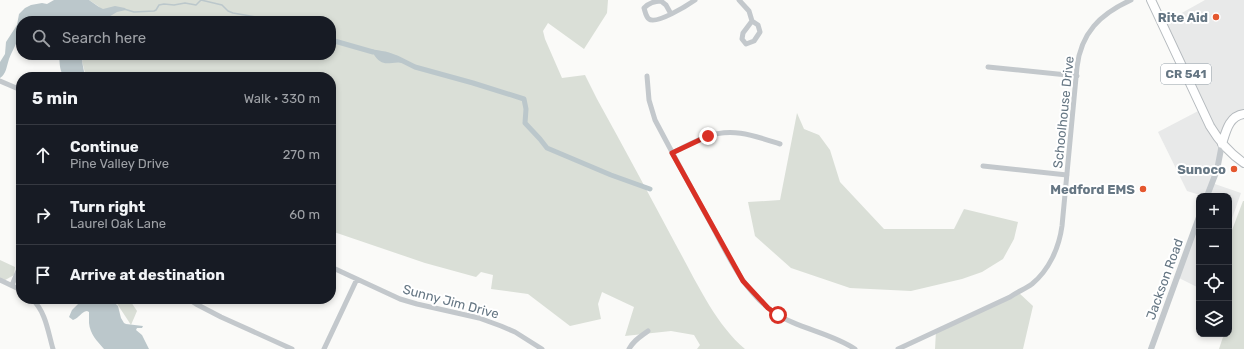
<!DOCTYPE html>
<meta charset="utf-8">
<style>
:root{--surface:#171b24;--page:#242831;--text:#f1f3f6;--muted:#9ea1a6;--line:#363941}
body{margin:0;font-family:Rubik,sans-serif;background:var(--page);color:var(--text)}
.controls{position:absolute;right:12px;bottom:12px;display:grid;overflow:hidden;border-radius:8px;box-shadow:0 2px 6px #0003}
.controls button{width:36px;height:36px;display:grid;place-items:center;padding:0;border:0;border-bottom:1px solid var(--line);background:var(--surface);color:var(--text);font:20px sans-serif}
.stop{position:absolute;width:12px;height:12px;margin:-9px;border:3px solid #d93025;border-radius:50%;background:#fff}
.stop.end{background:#d93025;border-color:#fff;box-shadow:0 1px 4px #0008}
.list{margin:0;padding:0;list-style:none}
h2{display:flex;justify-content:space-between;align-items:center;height:52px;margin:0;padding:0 16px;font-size:17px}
h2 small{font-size:13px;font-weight:400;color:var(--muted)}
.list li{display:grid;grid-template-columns:26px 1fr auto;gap:12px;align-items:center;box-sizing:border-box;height:60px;padding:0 16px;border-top:1px solid var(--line)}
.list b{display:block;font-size:15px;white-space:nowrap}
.list p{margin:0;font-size:13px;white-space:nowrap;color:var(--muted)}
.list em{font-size:13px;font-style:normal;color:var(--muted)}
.icon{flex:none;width:22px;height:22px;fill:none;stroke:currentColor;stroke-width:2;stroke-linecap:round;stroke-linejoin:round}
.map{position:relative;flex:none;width:1244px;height:349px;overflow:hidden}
.search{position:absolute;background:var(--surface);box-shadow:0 2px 6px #0003;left:16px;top:16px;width:320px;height:44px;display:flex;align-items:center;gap:10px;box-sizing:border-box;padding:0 14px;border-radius:16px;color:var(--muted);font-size:15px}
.panel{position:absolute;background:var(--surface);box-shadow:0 2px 6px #0003;left:16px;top:72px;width:320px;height:232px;border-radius:16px}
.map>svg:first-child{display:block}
.built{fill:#e8e9e9}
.green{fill:#dadfd7}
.water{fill:#bbc7cb}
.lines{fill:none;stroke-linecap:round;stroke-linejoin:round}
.stream{stroke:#bbc7cb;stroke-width:1.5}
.canal{stroke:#bbc7cb;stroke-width:5}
.primary-casing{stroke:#b5babe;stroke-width:10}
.minor{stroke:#c3c8cc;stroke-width:5}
.tertiary{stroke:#c3c8cc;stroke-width:6}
.primary{stroke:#fff;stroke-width:8}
.route{stroke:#d93025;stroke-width:5}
.poi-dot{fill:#e4572e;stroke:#fff;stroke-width:1.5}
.labels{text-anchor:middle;stroke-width:4;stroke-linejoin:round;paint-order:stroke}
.shield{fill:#fff;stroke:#939fa8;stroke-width:1}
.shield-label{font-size:12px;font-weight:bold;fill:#657683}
.poi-label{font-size:13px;font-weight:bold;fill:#657683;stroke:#fff;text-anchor:end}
.street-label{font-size:13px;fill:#657683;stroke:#fff}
</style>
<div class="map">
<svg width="1244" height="349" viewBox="0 0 1244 349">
<rect width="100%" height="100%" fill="#fafaf8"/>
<path class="built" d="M1205,0H1244V114L1235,117L1212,183L1241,193L1229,227V196H1203L1187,191L1158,132L1202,109L1162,24Z
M1199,217V288L1177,277Z"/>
<path class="green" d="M89,0H608L607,13L584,49L548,23L543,31L545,39L562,78L585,75L597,99C624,148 650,196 676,245C695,279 715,324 745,349H697L700,345L694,335L671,331L625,336L634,307L602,292L598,304L601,319L570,326L528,294L491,289L493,275L481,272L476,277L425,263L331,231V77H86L82,61C94,53 95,55 107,59L103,55H331V21H85L89,16L107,18L98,6Z
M797,113L804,129L819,135L830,150L840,182L884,229H954L964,209L1018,222L1014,239L1003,259L982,272L962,279L911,291L850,288L791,268L755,236L748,202L780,200Z
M1243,201H1244V349H1219L1224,334H1229V317L1232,307L1229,303V238Z
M0,260L15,267L14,275L0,283Z
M1018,292L1033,306L1023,349H935L936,331Z
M114,299H129L137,311L131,325Z"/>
<path class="water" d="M54,0H89L99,7L103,9L115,6L125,8L126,10L117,12L107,18C98,17 89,13 83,21C73,21 59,23 50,21C44,20 41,16 35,18L33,21H21V40L17,41C15,47 11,53 9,59C7,65 6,75 0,78V62L5,54L6,42L17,25L19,14L25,8L31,5L42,3L47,4Z
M367,49C377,50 387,51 396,55C400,56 401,59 405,61L404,63C390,60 383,70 373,53L366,52Z
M59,55H86L82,61L85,77H65C59,72 60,63 59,55Z
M81,299H111L118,306L121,318L124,323L126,324L143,326L142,328H137L136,330L142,335L149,349H104C97,341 90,334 89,323C89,319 89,316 89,312L87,311C81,312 79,318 73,320L69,317L72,310L81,301Z"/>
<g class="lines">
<path class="stream" d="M124,9L134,12L154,11L156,10L159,5L164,4L174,5L185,3L196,5L201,0L222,5L228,11L233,13L261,18L267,21"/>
<path class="canal" d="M331,40L373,52
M399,59L415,67L473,83L524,99L526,109L525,123L540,139L547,148L611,175L650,189"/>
<g class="primary-casing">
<path id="primary" d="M1151,0L1210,126C1219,141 1229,153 1244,163
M1222,144C1226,131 1229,116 1244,114"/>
</g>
<path class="minor" d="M739,0L749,11L752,21
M671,14L666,5L661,1C655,1 649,3 644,8C645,11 646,17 649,19C656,25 688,5 695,0
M752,21L758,25L760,32L754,41L746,44L742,39L743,33Z
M988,67L1077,76
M647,76L649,100L655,120C673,154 691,188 710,222C727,253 742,289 772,311C797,329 830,332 855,349
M0,81L21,90
M672,153C683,148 694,141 706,137C732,127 755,136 780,144
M983,166L1067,175
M331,267L400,299L417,304L479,318L501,326L515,332L542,349
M0,280L21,290
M12,285L21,264
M32,299C46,312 48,332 53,349
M188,299L196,304L221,317L292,349
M324,349L357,279
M629,349C634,340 640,337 648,331
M898,349L1010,297C1017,292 1025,289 1032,284C1049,270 1059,248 1062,226L1077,67C1081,33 1100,14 1131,0"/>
<path class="tertiary" d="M1207,196L1217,170L1222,144
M1151,349L1199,217"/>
<use href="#primary" class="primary"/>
</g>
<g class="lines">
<path class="route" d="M708,136L672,153L743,281L768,308L778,315"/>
</g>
<g class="poi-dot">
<circle cx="1216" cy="17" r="4"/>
<circle cx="1234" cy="169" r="4"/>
<circle cx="1143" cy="189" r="4"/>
</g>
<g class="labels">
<rect class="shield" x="1161" y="64" width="50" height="20" rx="3"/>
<g class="shield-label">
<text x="1186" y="78">CR 541</text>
</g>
<g class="poi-label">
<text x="1208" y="22">Rite Aid</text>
<text x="1226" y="174">Sunoco</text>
<text x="1135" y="194">Medford EMS</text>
</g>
<g class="street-label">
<text transform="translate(1063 112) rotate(-84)" y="5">Schoolhouse Drive</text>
<text transform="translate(1164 279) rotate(-70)" y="5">Jackson Road</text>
<text transform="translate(451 301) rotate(15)" y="5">Sunny Jim Drive</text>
</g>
</g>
</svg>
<div class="controls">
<button>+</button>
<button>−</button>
<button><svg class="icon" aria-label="locate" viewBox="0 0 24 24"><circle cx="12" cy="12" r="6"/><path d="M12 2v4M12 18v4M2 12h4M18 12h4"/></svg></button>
<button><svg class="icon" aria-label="layers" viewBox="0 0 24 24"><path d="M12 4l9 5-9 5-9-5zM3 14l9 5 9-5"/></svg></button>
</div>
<div class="stop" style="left:778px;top:315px"></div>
<div class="stop end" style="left:708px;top:136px"></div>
<div class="search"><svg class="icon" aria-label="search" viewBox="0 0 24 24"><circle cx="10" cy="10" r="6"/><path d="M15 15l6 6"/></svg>Search here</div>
<section class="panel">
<h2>5 min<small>Walk · 330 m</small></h2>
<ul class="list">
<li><svg class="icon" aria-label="ahead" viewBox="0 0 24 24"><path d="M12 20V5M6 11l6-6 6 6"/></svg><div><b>Continue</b><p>Pine Valley Drive</p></div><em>270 m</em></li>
<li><svg class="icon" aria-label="right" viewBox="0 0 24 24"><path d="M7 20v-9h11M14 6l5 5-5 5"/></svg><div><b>Turn right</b><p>Laurel Oak Lane</p></div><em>60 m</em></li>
<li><svg class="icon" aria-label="arrive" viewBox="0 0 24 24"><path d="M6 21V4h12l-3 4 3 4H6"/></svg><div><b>Arrive at destination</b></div></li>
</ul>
</section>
</div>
